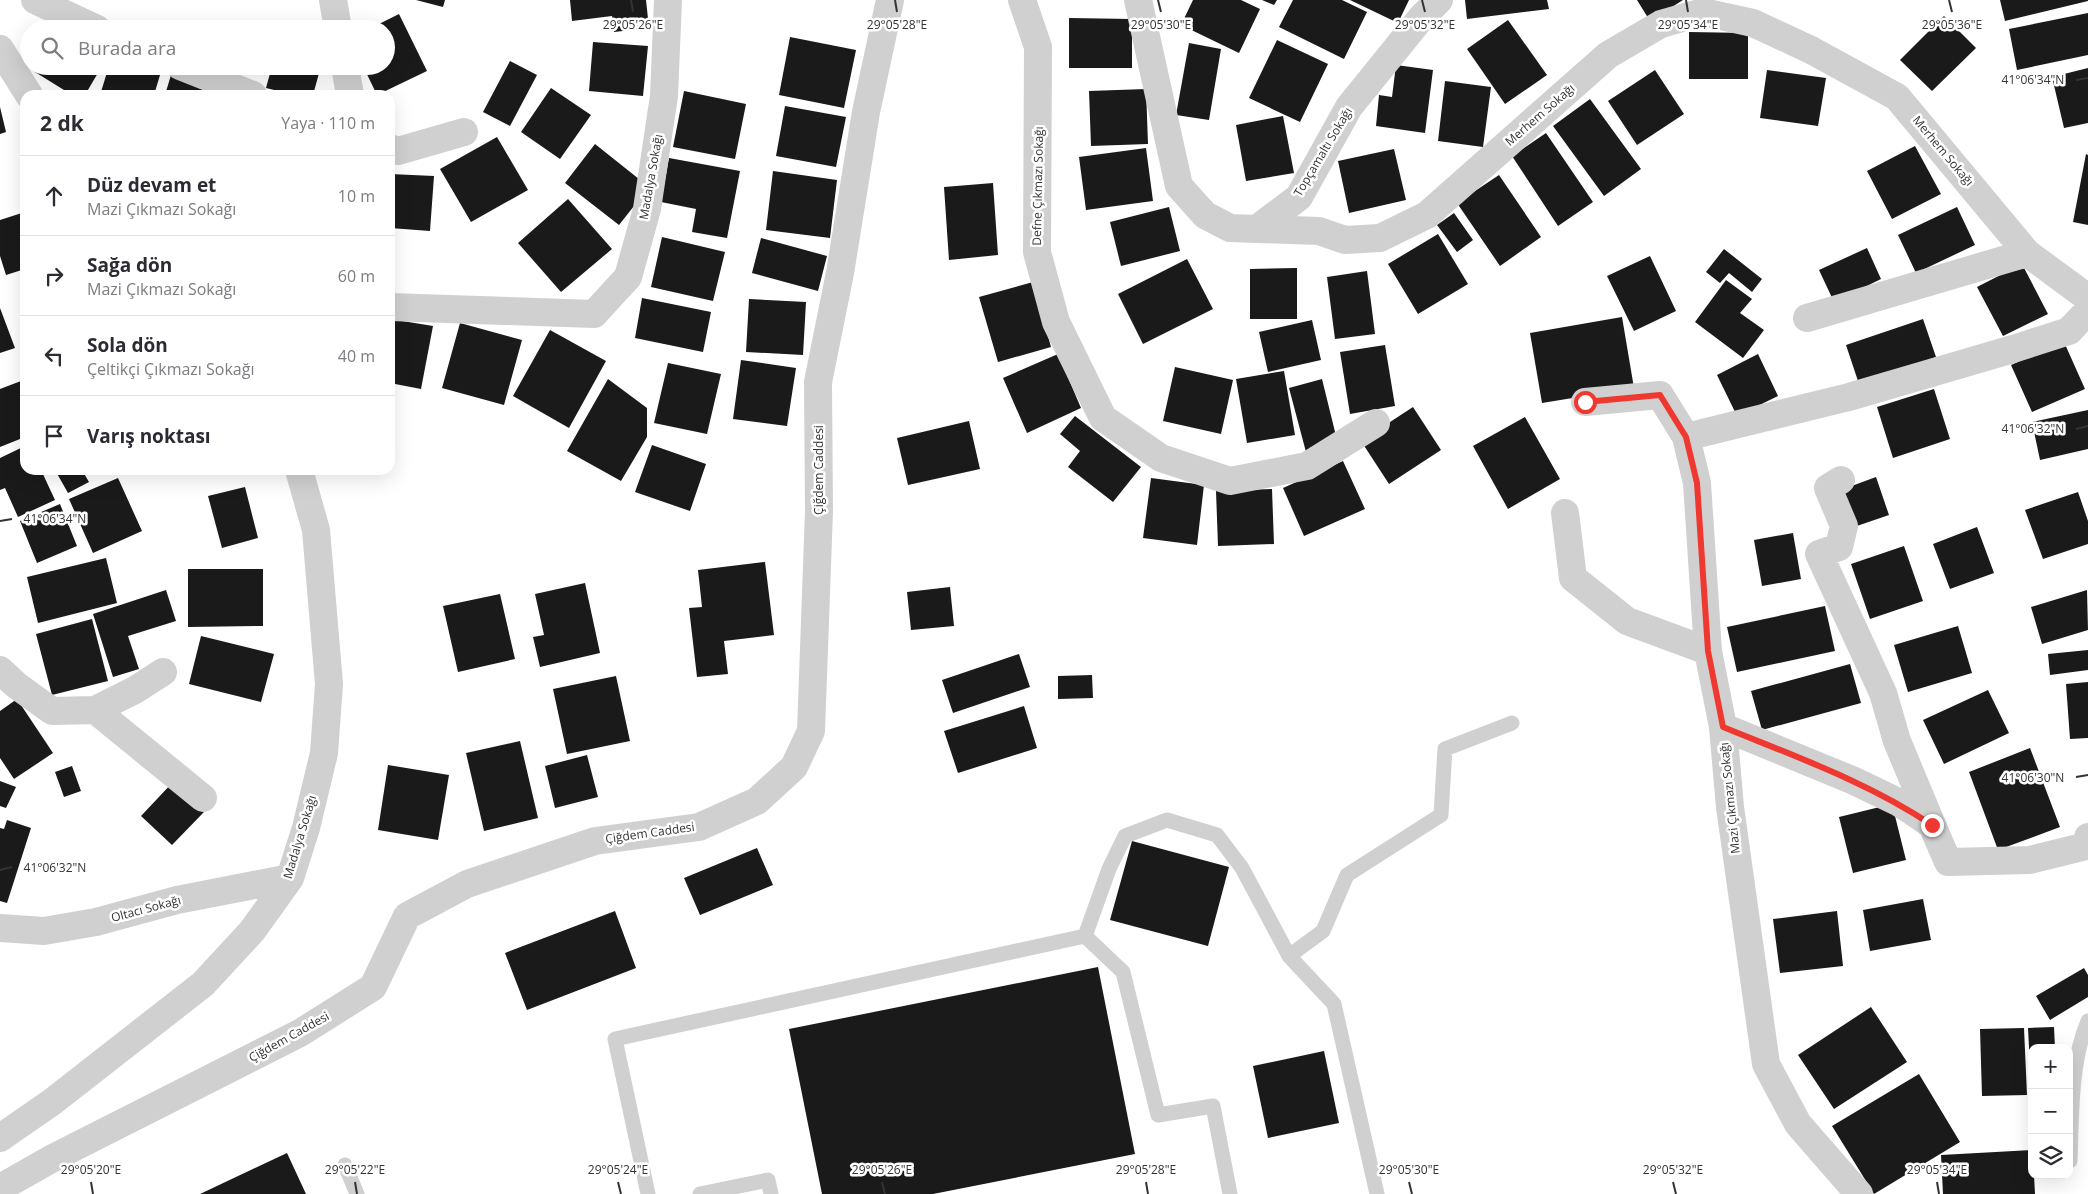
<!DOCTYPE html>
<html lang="tr">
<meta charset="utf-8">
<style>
:root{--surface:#fff;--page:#f7f7f7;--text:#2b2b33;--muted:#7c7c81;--line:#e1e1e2}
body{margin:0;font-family:"Open Sans",sans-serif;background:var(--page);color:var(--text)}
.controls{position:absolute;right:15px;bottom:15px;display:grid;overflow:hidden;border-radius:10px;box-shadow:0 5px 20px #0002}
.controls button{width:45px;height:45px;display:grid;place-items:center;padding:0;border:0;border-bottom:1px solid var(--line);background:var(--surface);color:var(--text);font:25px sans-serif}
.stop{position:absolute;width:15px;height:15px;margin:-11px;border:4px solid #ef382f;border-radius:50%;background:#fff}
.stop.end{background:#ef382f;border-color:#fff;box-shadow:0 1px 5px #0008}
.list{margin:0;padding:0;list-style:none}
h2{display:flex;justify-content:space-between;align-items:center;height:65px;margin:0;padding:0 20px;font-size:21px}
h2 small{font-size:16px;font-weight:400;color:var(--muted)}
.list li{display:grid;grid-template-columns:32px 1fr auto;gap:15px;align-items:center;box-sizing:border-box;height:80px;padding:0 20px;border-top:1px solid var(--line)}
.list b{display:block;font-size:19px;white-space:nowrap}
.list p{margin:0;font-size:16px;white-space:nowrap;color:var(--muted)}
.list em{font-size:16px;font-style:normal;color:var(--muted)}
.icon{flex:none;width:28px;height:28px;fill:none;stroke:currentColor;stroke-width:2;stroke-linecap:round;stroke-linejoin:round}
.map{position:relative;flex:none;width:2088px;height:1194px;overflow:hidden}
.search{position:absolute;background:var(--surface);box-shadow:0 5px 20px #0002;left:20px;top:20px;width:375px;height:55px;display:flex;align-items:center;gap:12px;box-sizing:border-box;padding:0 18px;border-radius:28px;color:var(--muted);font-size:19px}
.panel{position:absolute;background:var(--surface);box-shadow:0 5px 20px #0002;left:20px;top:90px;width:375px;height:385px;border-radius:15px}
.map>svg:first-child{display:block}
.building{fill:#1a1a1a}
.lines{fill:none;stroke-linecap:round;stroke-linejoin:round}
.service{stroke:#d0d0d0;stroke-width:15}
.minor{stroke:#d0d0d0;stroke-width:28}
.route{stroke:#ef382f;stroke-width:6}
.ticks{fill:none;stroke:#333;stroke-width:2}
.labels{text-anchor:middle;stroke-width:5;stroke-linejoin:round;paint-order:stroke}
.street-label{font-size:12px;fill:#333;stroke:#fff}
.ticks-label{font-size:12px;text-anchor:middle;fill:#333;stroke:#fff;stroke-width:5;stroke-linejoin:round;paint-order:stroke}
</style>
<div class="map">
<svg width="2088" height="1194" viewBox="0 0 2088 1194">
<rect width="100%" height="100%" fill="#fff"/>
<path class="building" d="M416,0H445L443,7Z
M570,0H646L649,28L614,32L612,16L572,21Z
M1193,0H1241L1260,9L1239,53L1181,25Z
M1262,0H1277L1274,5Z
M1293,0H1342L1367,12L1344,59L1279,27Z
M1350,0H1409L1398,23Z
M1465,0H1547L1549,9L1467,19Z
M1637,0H1683L1650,21Z
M2000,0H2088V1L2005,21Z
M2088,13V55L2017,70L2009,29Z
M399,14L427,71L377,95L363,66H386V29H369Z
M1944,16L1976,48L1932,91L1900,60Z
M1069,18L1132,19V68H1069Z
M1508,20L1547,75L1505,104L1467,49Z
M282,24L297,28V29H281Z
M1689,32L1748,33V79H1689Z
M790,37L856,50L844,108L779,95Z
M1277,40L1328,64L1300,122L1249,98Z
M593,42L648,46L643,96L589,91Z
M1189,43L1221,49L1209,120L1176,115Z
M510,61L537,75L510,126L483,112Z
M1396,65L1433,70L1425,133L1376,126L1379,95L1392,97Z
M38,66H102L85,95H72L35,72Z
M109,66H129L160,75L154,95H100Z
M272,66H321L313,95H295L266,88Z
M2088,68V123L2064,128L2052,77Z
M1655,70L1684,114L1637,145L1608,101Z
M1767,70L1826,78L1818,126L1760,118Z
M171,75L218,95H165Z
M1445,81L1491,87L1483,147L1438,141Z
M551,88L591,115L560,159L521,132Z
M1146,89L1148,144L1091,146L1089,91Z
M684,91L746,104L735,159L673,147Z
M1590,99L1641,169L1604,196L1553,126Z
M785,106L846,117L836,167L776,156Z
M0,107L6,132L0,134Z
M1283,116L1294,173L1246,181L1236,125Z
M1546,133L1593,202L1558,226L1512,156Z
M497,137L528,190L471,222L440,169Z
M595,144L649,187L619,225L565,183Z
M1915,146L1941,194L1892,219L1867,171Z
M1146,148L1153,201L1086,210L1079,157Z
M1394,149L1406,200L1349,213L1338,161Z
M2086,154L2088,155V225L2073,222Z
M669,158L740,171L727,238L692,232L696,209L661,202Z
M773,171L837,180L830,238L766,230Z
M390,174L434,176L430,231L390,228Z
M1499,175L1541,237L1500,266L1457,203Z
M993,183L998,255L949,260L944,187Z
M568,199L612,249L561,292L518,243Z
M1169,207L1180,251L1121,266L1110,222Z
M1957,207L1975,245L1916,273L1898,235Z
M25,212V269L6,275L0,256V220Z
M1454,213L1473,240L1457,252L1437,225Z
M1438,234L1468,284L1418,314L1388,264Z
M662,237L725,252L713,301L651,287Z
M761,238L827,256L818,291L752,273Z
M1867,248L1881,279L1834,302L1819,270Z
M1724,249L1762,279L1752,292L1729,273L1720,283L1706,272Z
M1650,256L1676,311L1634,331L1607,276Z
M1187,259L1213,309L1143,344L1118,294Z
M2022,264L2048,314L2003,336L1977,287Z
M1297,268V319H1250V269Z
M1367,271L1375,334L1335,339L1327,277Z
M1726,280L1752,299L1740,313L1764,330L1743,358L1695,322Z
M1033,282L1051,347L998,362L979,297Z
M642,298L711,312L703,352L635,338Z
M749,299L806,302L803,355L746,352Z
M0,308L15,348L0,353Z
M1622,317L1634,388L1542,403L1530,333Z
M390,319L433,326L421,389L390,383Z
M1923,319L1936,357L1859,384L1846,345Z
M1312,320L1321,360L1268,372L1259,332Z
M460,323L522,340L504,405L442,388Z
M550,330L606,361L569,428L513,396Z
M2064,342L2085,389L2032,412L2011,365Z
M1385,345L1395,406L1350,414L1340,352Z
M1058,354L1081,408L1027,433L1003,378Z
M1758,354L1778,396L1737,416L1717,375Z
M741,360L796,368L787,426L733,419Z
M668,363L721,374L707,434L654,423Z
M1175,367L1233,380L1221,434L1163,421Z
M1284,371L1295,435L1247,443L1236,379Z
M608,379L647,408V437L621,481L567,451Z
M1322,379L1338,444L1306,452L1289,388Z
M21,381L25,390V437L0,447V389Z
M1934,389L1950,439L1893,458L1877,407Z
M1413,407L1441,450L1389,484L1361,441Z
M2088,410V449L2040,460L2032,422Z
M1075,416L1141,467L1113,502L1068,467L1080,451L1060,434Z
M1525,417L1560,479L1508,509L1473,446Z
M969,421L980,469L908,485L897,438Z
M652,445L706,464L690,511L635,492Z
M25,446V470H41L55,500L18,517L5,488L0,490V458Z
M1343,461L1365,509L1304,536L1283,488Z
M55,470H82L89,482L68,493Z
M1876,477L1889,515L1851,528L1838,491Z
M118,478L142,531L93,553L69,499Z
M1151,478L1204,485L1197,545L1143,538Z
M245,487L258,538L222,548L208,496Z
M1272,489L1274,544L1218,546L1216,491Z
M2078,492L2088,521V544L2043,559L2025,510Z
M60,504L77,546L37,563L20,521Z
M1977,527L1994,573L1950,589L1933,544Z
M1793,533L1801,579L1762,586L1754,540Z
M1904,546L1923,601L1870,619L1851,564Z
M106,558L117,603L38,623L27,577Z
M765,562L774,635L724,641L728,674L697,677L689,608L702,607L698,570Z
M188,569H263V626L188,627Z
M585,583L600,653L540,667L533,637L544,635L535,594Z
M950,587L954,626L911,630L907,592Z
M166,590L176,621L128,636L139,669L113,677L93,614Z
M2087,590L2088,630L2042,644L2031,607Z
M500,594L515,659L458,672L443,606Z
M1825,606L1835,651L1737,672L1727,627Z
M92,619L108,681L52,695L36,634Z
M1958,626L1972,673L1908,692L1894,645Z
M201,636L274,654L261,702L189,684Z
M2088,650V670L2050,675L2048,654Z
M1019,654L1030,687L953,713L942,680Z
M1850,664L1861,703L1762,730L1751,691Z
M1092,675L1093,698L1058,699V676Z
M616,676L630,741L567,754L553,689Z
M2088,682V738L2070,739L2066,684Z
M1988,690L2009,733L1944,764L1923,720Z
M17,699L53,753L14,779L0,758V711Z
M1024,706L1037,748L958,773L944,731Z
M520,741L538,818L484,831L466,753Z
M2030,748L2060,827L1998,850L1969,772Z
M587,755L598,797L555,808L545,766Z
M388,765L449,775L438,840L378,830Z
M72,766L81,791L64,797L55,772Z
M0,781L16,787L6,808L0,806Z
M173,782L204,812L172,845L141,816Z
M1892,804L1906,860L1853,873L1839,817Z
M7,820L31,828L7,903L0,901V828L4,829Z
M1132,841L1229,867L1208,946L1110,920Z
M757,848L773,885L700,915L684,878Z
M1923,899L1931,940L1870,951L1863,910Z
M615,911L636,968L527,1010L505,953Z
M1837,911L1843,966L1780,973L1773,919Z
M1098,967L1135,1154L933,1194H822L789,1029Z
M2084,968L2088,975V997L2050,1020L2036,996Z
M1871,1007L1907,1062L1834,1109L1798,1055Z
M2054,1027L2055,1048H2032L2030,1067L2028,1028Z
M2024,1028L2027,1095L1982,1096L1980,1029Z
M1324,1051L1339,1123L1268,1138L1253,1066Z
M1919,1074L1960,1142L1874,1194L1832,1126Z
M2032,1150V1175H2034L2035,1194H1943L1941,1155Z
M287,1153L306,1194H200Z"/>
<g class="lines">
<path class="service" d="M1085,936L1109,869L1125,836L1167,820L1217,835L1242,868L1289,956L1334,1004L1377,1194
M1085,936L1123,972L1158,1115L1213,1106L1230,1194
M1289,956L1323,931L1347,875L1441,815L1445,749L1512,723
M2070,1161C2072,1116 2070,1063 2088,1021
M345,1165L357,1194
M648,1194L615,1039L1085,936
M700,1194L768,1180L771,1194"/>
<path class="minor" d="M35,0L97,29
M333,0L338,29
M1022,0L1038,47L1037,252L1056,322L1103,418L1161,458L1230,481L1307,466L1376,423
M1138,0L1179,186L1205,215L1230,228L1319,231L1345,240L1380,238L1427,215L1608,55L1661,24L1703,12L1753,23L1811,50L1897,97L2027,253L2088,298
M0,49L29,95
M180,66L253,95
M345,66L350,95
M390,148L398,151L464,132
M1258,228L1299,197L1349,107L1421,18L1439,0
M390,307L594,314L628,277L647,209L664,96L668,0
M1807,318L2027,253
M1585,402L1660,395L1686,437L1697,483L1708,651L1723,727L1730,807L1766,1064L1798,1124L1859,1194
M1686,437L1849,397L2013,349L2069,331L2088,311
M1841,480L1828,488L1844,526L1839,547L1819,554L1883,693L1897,741L1932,825
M1565,513L1573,578L1627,621L1708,651
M0,670L16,685L52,711L95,710L135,690L163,672
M95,710L203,798
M1723,727L1852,780L1898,802L1932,825L1948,862L2030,860L2086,846L2088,837
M0,928L44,931L96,922L177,900L290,878
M0,1138L52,1102L203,984L252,931L290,878L306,828L324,753L329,684L316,530L299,470
M0,1188L53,1158L300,1033L373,987L407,916L467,884L595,841L699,827L757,801L794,767L811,731L819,511L818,382L840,273L866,112L890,0"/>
</g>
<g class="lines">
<path class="route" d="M1585,402L1660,395L1686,437L1697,483L1708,651L1723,727C1794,756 1868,782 1932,825"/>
</g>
<path class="ticks" d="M631,0L633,12M895,0L897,12M1158,0L1161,12M1422,0L1425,12M1686,0L1688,12M1949,0L1952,12M2076,80L2088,78M2076,429L2088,426M0,521L12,519M2076,777L2088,775M0,870L12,867M91,1182L93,1194M355,1182L357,1194M618,1182L621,1194M882,1182L885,1194M1146,1182L1148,1194M1409,1182L1412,1194M1673,1182L1676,1194M1937,1182L1939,1194"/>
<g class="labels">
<g class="street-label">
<text transform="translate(1540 115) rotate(-41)" y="4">Merhem Sokağı</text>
<text transform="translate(1943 151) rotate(50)" y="4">Merhem Sokağı</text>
<text transform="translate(1323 152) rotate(-59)" y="4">Topçamaltı Sokağı</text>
<text transform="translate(651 177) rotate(-80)" y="4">Madalya Sokağı</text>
<text transform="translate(1038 186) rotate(-89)" y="4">Defne Çıkmazı Sokağı</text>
<text transform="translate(819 470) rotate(-90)" y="4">Çiğdem Caddesi</text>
<text transform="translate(1730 798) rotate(-96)" y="4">Mazi Çıkmazı Sokağı</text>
<text transform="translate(650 833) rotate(-8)" y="4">Çiğdem Caddesi</text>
<text transform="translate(300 837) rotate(-73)" y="4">Madalya Sokağı</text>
<text transform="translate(146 909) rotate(-15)" y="4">Oltacı Sokağı</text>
<text transform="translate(289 1037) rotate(-29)" y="4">Çiğdem Caddesi</text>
</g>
</g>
<g class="ticks-label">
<text x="633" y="29">29°05'26"E</text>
<text x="897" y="29">29°05'28"E</text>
<text x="1161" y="29">29°05'30"E</text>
<text x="1425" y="29">29°05'32"E</text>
<text x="1688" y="29">29°05'34"E</text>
<text x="1952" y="29">29°05'36"E</text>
<text x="2033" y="84">41°06'34"N</text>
<text x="2033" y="433">41°06'32"N</text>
<text x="55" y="523">41°06'34"N</text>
<text x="2033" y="782">41°06'30"N</text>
<text x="55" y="872">41°06'32"N</text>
<text x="91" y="1174">29°05'20"E</text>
<text x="355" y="1174">29°05'22"E</text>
<text x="618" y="1174">29°05'24"E</text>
<text x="882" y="1174">29°05'26"E</text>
<text x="1146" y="1174">29°05'28"E</text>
<text x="1409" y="1174">29°05'30"E</text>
<text x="1673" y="1174">29°05'32"E</text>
<text x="1937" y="1174">29°05'34"E</text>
</g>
</svg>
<div class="controls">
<button>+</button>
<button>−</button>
<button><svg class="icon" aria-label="layers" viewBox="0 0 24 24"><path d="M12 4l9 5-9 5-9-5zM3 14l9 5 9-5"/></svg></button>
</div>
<div class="stop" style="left:1585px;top:402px"></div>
<div class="stop end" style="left:1932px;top:825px"></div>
<div class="search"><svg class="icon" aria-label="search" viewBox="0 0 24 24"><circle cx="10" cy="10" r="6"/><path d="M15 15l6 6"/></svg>Burada ara</div>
<section class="panel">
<h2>2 dk<small>Yaya · 110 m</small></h2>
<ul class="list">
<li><svg class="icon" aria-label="ahead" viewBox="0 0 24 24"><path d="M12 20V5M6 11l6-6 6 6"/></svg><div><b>Düz devam et</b><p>Mazi Çıkmazı Sokağı</p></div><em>10 m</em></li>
<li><svg class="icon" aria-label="right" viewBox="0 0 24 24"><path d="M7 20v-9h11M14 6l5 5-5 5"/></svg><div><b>Sağa dön</b><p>Mazi Çıkmazı Sokağı</p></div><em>60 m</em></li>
<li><svg class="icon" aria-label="left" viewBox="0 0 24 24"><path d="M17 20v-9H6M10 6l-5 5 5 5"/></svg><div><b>Sola dön</b><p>Çeltikçi Çıkmazı Sokağı</p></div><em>40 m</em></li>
<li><svg class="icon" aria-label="arrive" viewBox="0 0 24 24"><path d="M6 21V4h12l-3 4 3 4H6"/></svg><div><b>Varış noktası</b></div></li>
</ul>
</section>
</div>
